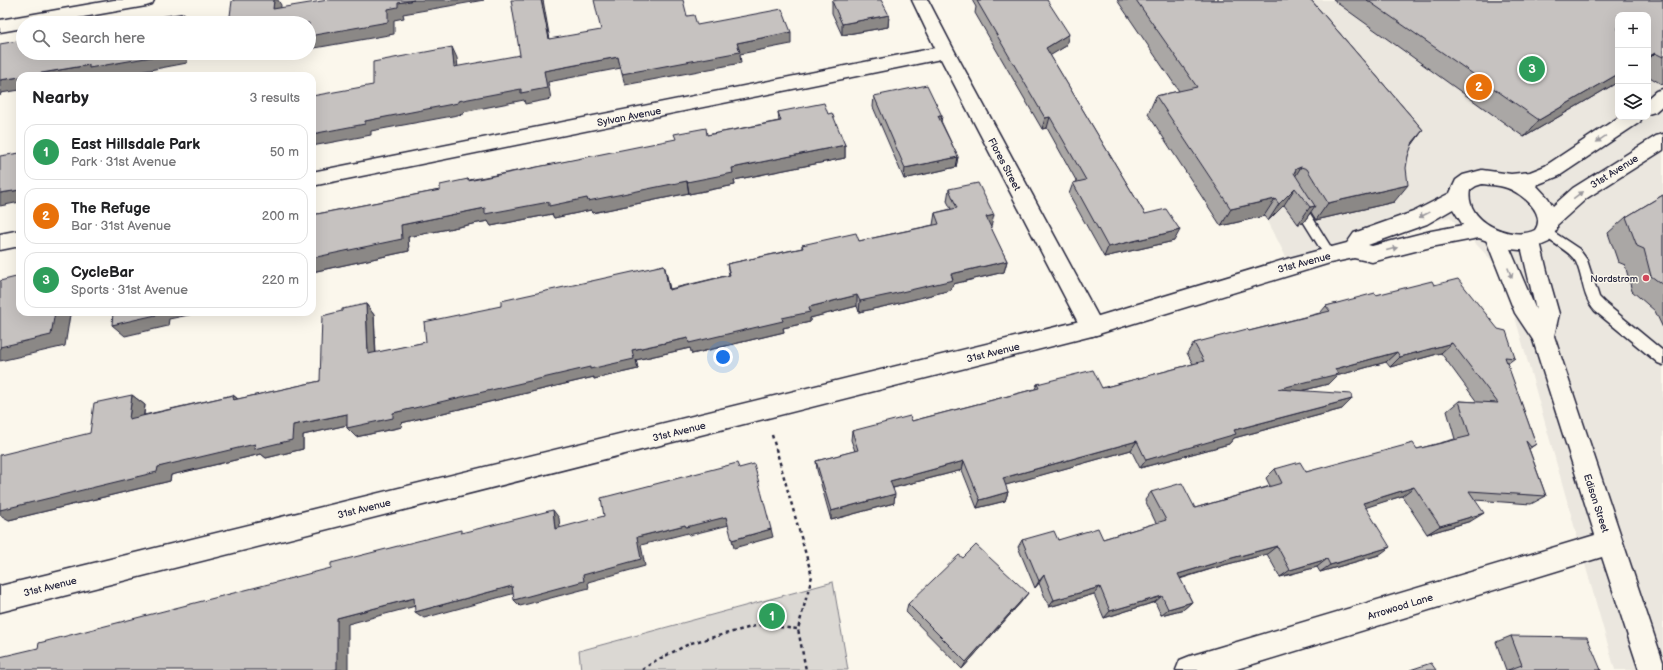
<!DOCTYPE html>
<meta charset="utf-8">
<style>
:root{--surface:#fff;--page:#f6f6f6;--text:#202124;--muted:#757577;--line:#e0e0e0;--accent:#d1495b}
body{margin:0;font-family:"Balsamiq Sans",sans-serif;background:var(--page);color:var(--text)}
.controls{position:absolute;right:12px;top:12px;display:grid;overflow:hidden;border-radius:8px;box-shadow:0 4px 16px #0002}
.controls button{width:36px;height:36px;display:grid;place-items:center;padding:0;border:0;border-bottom:1px solid var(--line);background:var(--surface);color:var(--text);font:20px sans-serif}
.you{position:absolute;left:723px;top:357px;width:14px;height:14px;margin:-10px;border:3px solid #fff;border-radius:50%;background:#1a73e8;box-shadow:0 0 0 6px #1a73e833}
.badge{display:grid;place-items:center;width:26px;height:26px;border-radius:50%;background:var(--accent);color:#fff;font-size:13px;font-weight:700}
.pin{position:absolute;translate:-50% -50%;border:2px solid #fff;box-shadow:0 1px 4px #0006}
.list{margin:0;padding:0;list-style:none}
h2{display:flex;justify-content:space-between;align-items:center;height:52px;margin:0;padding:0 16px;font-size:17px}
h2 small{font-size:13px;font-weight:400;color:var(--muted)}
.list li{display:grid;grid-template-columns:26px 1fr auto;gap:12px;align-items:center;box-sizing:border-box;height:56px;margin:0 8px 8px;padding:0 8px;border:1px solid var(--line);border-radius:12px}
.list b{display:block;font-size:15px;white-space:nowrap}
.list p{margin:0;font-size:13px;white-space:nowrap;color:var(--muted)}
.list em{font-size:13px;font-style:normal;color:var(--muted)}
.icon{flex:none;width:22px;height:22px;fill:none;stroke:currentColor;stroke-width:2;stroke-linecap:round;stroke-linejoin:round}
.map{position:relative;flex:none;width:1663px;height:670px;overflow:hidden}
.search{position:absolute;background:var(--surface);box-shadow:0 4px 16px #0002;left:16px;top:16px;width:300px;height:44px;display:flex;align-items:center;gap:10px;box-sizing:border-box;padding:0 14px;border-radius:22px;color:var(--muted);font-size:15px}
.panel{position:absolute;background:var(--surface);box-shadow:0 4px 16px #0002;left:16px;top:72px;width:300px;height:244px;border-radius:12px}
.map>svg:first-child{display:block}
.built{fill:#ebe7df;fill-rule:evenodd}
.green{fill:#dbd8d3;stroke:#7e7d87}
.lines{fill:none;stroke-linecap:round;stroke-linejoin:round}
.lane-casing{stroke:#22223b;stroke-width:3}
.street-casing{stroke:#22223b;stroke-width:3}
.secondary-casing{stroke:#22223b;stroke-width:3}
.path{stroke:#22223b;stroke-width:2.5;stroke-dasharray:3.5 3.5;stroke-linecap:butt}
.lane{fill:#fbf7ec;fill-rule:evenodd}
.street{fill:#fbf7ec;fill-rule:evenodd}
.secondary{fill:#fbf7ec;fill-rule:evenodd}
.wall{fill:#aaa7a5;stroke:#22223b}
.shaded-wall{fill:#8b8886;stroke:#22223b}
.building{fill:#c6c2c0;stroke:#22223b}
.oneway{fill:#99979c}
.poi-dot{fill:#d1495b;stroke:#fbf7ec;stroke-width:1.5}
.labels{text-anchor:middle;stroke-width:3;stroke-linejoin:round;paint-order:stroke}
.street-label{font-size:10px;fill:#22223b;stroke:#fbf7ec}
.poi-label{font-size:10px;fill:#22223b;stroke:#fbf7ec;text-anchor:end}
</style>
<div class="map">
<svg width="1663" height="670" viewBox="0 0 1663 670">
<rect width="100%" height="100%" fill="#fbf7ec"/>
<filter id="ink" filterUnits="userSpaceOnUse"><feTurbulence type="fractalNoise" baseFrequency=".025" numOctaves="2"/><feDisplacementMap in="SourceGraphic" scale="8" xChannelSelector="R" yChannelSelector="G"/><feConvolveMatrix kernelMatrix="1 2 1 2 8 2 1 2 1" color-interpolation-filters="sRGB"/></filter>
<g filter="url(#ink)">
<path class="built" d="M1117,0H1663V670H1615L1502,271L1450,217L1288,261L1268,221ZM1618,15H1648V117H1618Z"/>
<path class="green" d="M833,582L848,670H581L579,651Z"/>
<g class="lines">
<g class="lane-casing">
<path id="lane" d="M1297,197L1301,199L1334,252L1336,255L1334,258L1330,260L1326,258L1293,205L1291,202L1293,199Z
M1546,227L1579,249L1587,260L1599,297L1605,303L1663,351V365L1658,363L1595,311C1582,296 1584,280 1576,262C1570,251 1552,243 1542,235L1540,232L1542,229Z"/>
</g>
<g class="street-casing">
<path id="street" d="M114,0H154L152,4L146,6L49,23H23V28L0,32V20Z
M912,0H928L955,52L1100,320L1103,327L1100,334L1092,336L1084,334L941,59L312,186V172L935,48Z
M1495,229L1502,231L1505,237L1536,310L1520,242L1523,236L1530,234L1537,236L1540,242L1548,275L1559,314L1554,336L1663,662V670H1639L1602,557L1234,670H1176L1180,660L1190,656L1595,535L1533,340L1515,313L1485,237L1488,231Z
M20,230V246L0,250V234Z"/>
</g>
<g class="secondary-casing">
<path id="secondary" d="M1663,89V105L1655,112L1648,114V98L1656,91Z
M1619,117H1642L1640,122L1559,176L1536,185L1548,198L1553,206L1573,188L1656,136L1663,134V150L1587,198L1557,225V229L1549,242L1533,249L1520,250L1510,249L1479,238L1431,247L1372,262L1354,258L1330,263L1092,336L0,612V586L1092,318L1290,258L1347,243L1354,233L1413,212L1450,193L1456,180L1463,175L1482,170L1511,174L1530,172L1545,166ZM1482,184C1490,185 1499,185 1507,188C1521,193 1547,213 1535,230C1511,242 1464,221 1470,190L1476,186ZM1453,209L1463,225L1431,231L1372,246L1368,245L1427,224Z"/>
</g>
<path class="path" d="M772,435L812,576L798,629L806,670
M642,670L655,661L691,643L759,625L798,629"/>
<use href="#lane" class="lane"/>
<use href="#street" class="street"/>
<use href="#secondary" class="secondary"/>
</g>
<path class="wall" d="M972,0H1047L1066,46L1050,55L1145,214L1174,241L1104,257L1069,194L1073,183L1077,182L1047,128L1042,129L975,13L976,7Z
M1117,0H1311L1423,130L1411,146L1394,202L1316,220L1311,212L1303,223L1298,224L1284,205L1268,221L1264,216L1221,226L1148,114L1156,96L1179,91Z
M1333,0H1663V85L1648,76V15H1618V82L1524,137Z
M832,1L889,15L888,27L842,35L832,13Z
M874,96L942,116L941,121L958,157L956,167L904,179L873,107Z
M778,112L828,114L845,145V158L734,180L735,185L689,194V193L592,213L591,210L554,218L552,214L491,226L488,221L408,237L409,251L312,272V215L440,190L468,179L469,180L707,135L779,121Z
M949,189L991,227H990L1007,261L1004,272L953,284L951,290L891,305L859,312L857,306L810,318V322L783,328L784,332L692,354L690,348L636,360L638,369L594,379V377L401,423L402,427L356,437L347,428V425L303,435V449L266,458L261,454L171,475L170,481L9,520L90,433L132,395L145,405L144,415L233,395L238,399L320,381L342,311L366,304L374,315L376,353L426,342L501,306L664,265L670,289L729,275L727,264L802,248V245L859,241L933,225L935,213L951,209L947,201Z
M1663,195V328L1655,311L1632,291L1625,265L1618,262L1608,233L1626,217Z
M1434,285L1515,358L1507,364L1536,444L1529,449L1546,496L1531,504L1475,500L1471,521L1427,534L1402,496L1365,507L1379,555L1320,572L1317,567L1280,577L1267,554L1224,565L1180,579L1192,602L1184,609L1161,615L1155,602L1104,618L1094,594L1049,607L1039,583L1035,588L1018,547L1022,540L1103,539L1156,523L1145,500L1151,492L1195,508L1270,486L1266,478L1275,469L1306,472L1417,449L1455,439L1447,411L1459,401L1477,402L1441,353L1390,367L1386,362L1336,376L1328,384L1301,391L1352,399L1342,409L1234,438L1229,444L1140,468L1131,450L1005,485L1008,492L1005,501L977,508L962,470L893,488L894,503L831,520L817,470L816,461L855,451L851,440L852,431L912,421L1035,389L1037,384L1102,388L1193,364L1187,353L1194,343L1249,331L1320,313L1326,306L1376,295Z
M963,558L1022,601L962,669L906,612L908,604Z
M1511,636L1601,670H1506L1496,642Z"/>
<path class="shaded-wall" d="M274,0H278L281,5L280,21L273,9Z
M414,0H484L403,14L404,18L394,20V34L309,49V36L388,9L398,3Z
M541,0H543L552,51L549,39Z
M184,13L191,23H182Z
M889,15L888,27L842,35V24Z
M791,32V44L740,54L741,63L625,85L622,74L737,43Z
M1069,34L1066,46L1043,60L1046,48Z
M452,47L457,58L459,78L454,67Z
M174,53H188L187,63L118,76H24L89,65Z
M1655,53L1648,60V57Z
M618,57L621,68L548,82L551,99L525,104L524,100L463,112V114L371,131V135L312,146V134L365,121L458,101L544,71Z
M1618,74V82L1524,137L1539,120Z
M20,77V90L1,93L0,96V80Z
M938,116H942L940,127Z
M1050,117L1047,128L1042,129L1045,118Z
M1423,130L1410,148L1413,142Z
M845,145V158L734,180L735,185L689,194L687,182L732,168Z
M958,157L956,167L904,179L905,168Z
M1301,167L1290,185L1296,169Z
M687,181L689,193L592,213L591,210L554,218L552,214L491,226L488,221L408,237L409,251L312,272V258L401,225L485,208L587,198Z
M1408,185L1394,202L1316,220L1328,203Z
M1295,188L1284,205L1268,221L1279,204Z
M20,190V202L0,206V193Z
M1275,199L1264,216L1221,226L1231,209Z
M1315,206L1303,223L1298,224L1310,207Z
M994,215L991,227L983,229L986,217Z
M1180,230L1174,241L1104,257L1108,247Z
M1007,261L1004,272L953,284L951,290L891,305L859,312L860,301L951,274Z
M664,265L667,276L672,300L669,290Z
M857,295V306L810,318V322L783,328L784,332L692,354L690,348L636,360L638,369L594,379V377L401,423L402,427L356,437L347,428L393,413L632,350L688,338L782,318L809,307Z
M366,304L374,315L376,364L368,354Z
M55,312H86L70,315L65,346L0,361V347Z
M156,312H203L169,319L168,326L125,336L112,325Z
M1452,343L1441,353L1390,367L1400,357Z
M1397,352L1386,362L1336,376L1328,384L1270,399L1278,389L1335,369Z
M132,395L145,405L142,428L129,419Z
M233,395L244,405L233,400Z
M1352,399L1342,409L1234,438L1229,444L1140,468L1146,460L1234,430Z
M347,414L356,423L303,435V449L266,458L261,454L171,475L170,481L9,520L0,515V504L158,467L293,425Z
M1137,441L1131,450L999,487L1003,478Z
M964,461L962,470L889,489L890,481Z
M1414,487L1402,496L1352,512L1363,503Z
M1008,492L1005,501L977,508L980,500Z
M895,494L894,503L831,520V511Z
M553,510L559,518L561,537L555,529Z
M1484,513L1471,521L1427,534L1440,526Z
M726,517L729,525L689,535L688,533L641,545L645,566L588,582L589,588L520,606L514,600L583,575L637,537L685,525Z
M771,529L773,537L734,548L732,540Z
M1277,546L1267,554L1224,565L1171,581L1178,574L1232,558Z
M1390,547L1379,555L1320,572L1330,565Z
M1327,559L1317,567L1280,577L1290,570Z
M1044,575L1039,583L1035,588L1039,581Z
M512,586L519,592L424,618L415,612Z
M1100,587L1094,594L1049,607L1054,600Z
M1028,593L1022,601L962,669L966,662Z
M1162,596L1155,602L1104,618L1110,611Z
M414,598L423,604L348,624V670H332L337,618Z
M1192,602L1184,609L1161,615L1168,609Z"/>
<path class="building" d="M235,0H274L273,9L328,0H414L398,3V7L388,9V22L309,36V23H229L232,1Z
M511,0H541L549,39L601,30L594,0H683L687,16L694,15L697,25L782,9L791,32L737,43L740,52L622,74L618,57L544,71L547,88L521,93V89L458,101V103L365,121V124L312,134V96L373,85V62L452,47L454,67L520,55Z
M838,0H881L889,15L842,24L832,1Z
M980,0H1047L1069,34L1046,48L1145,214L1166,209L1180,230L1108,247L1073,183L1086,180L1050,117L1045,118L977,1H981Z
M1136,0H1311L1423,130L1413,142L1408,156L1406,168L1408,185L1328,203L1307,169L1301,167L1296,169L1294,173L1315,206L1310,207L1295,188L1279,204L1275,199L1231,209L1156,96L1197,87Z
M1367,0H1663V57L1655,53L1648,57V15H1618V74L1539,120Z
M184,13L182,23H123Z
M23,40V53H174L89,68V65L24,76H20V77L0,80V44Z
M927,85L942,116H938L958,157L905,168L874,96Z
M824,103L828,114L832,113L845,145L732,168L733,173L687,182V181L588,201L587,198L549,206V202L485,214V208L401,225L402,239L312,258V215L440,190V185L468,179V181L676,139L674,134L706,128L707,135L781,121L778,112Z
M20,153V190L0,193V156Z
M978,183L994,215L986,217L1007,261L951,274L953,280L893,294L860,301L857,295L809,307L810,312L782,318L783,321L689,343L688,338L632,350L634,359L590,369V367L393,413V418L347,428V414L293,425L292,440L254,449L255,444L158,467L157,472L0,510V455L90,433L94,403L132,395L129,419L233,395V400L320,381L322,316L342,311V309L366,304L368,354L426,342L424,322L501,306V301L664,265L669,290L730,275L727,264L803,248L802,245L856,233L859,241L939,224L935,213L957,208L949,189Z
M1663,195V285L1651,276L1644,249L1637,246L1626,217Z
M20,276V312H55L51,335L0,347V281Z
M1458,279L1498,329L1506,331L1515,358L1505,357L1536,444L1531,447L1526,441L1546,496L1469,491L1484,513L1440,526L1414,487L1363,503L1390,547L1330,565L1327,559L1290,570L1277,546L1232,558L1178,574L1192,602L1168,609L1162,596L1110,611L1100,587L1054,600L1044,575L1039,581L1022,540L1054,531L1058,540L1098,528L1103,539L1166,520L1151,492L1182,483L1195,508L1282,483L1275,469L1300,462L1306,472L1413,443L1417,449L1470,436L1459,401L1498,403L1452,343L1400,357L1397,352L1335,369L1338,374L1278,389L1351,394L1352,399L1234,430L1236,434L1146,460L1137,441L1003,478L1008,492L980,500L964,461L890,481L895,494L831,511L816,461L858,450L852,431L910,416L912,421L1039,388L1037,384L1093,370L1102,388L1204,361L1194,343L1247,329L1249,331L1330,311L1326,306L1375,293L1376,295L1432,281L1434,285Z
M113,312H156V315L112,325Z
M737,463L739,468L754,464L771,529L732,540L726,517L686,527L685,525L637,537L641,559L583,575L584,581L514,600L512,586L415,612L414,598L337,618V669L332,670H0V657L38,648L39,643L331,568V563L461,530V533L553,510L555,529L604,516L601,498Z
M976,545L1028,593L966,662L908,604L959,555L963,558Z
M1511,636L1587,637L1601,670H1508L1522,665Z
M1431,663L1436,670H1410Z"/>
<defs><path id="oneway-solid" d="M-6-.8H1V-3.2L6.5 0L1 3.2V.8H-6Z"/></defs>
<g class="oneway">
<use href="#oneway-solid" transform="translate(1601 139) rotate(146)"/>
<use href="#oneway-solid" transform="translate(1578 195) rotate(-37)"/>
<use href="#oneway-solid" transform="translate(1424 215) rotate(153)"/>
<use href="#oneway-solid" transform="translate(1392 249) rotate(-14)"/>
<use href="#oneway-solid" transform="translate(1510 273) rotate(68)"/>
</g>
</g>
<circle class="poi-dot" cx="1646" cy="278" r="4"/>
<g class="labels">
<g class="street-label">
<text transform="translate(629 116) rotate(-11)" y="4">Sylvan Avenue</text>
<text transform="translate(1005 164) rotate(62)" y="4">Flores Street</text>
<text transform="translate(1614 171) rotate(-32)" y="4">31st Avenue</text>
<text transform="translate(1304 262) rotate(-15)" y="4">31st Avenue</text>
<text transform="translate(993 352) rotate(-14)" y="4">31st Avenue</text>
<text transform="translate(679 431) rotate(-14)" y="4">31st Avenue</text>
<text transform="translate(1597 503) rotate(72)" y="4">Edison Street</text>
<text transform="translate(364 508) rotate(-14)" y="4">31st Avenue</text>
<text transform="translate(50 586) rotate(-14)" y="4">31st Avenue</text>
<text transform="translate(1400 606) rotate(-17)" y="4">Arrowood Lane</text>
</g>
<g class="poi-label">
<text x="1638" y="282">Nordstrom</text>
</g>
</g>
</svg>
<div class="controls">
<button>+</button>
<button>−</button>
<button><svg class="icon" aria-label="layers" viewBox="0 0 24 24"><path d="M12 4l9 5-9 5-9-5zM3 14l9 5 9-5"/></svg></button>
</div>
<div class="you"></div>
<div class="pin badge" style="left:772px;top:616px;background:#2e9e5b">1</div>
<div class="pin badge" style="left:1479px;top:87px;background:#e8710a">2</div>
<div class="pin badge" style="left:1532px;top:69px;background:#2e9e5b">3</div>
<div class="search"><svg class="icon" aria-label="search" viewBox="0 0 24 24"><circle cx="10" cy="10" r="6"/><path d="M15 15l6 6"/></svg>Search here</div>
<section class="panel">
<h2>Nearby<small>3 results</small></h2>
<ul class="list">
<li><span class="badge" style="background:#2e9e5b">1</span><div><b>East Hillsdale Park</b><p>Park · 31st Avenue</p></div><em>50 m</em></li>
<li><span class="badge" style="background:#e8710a">2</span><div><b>The Refuge</b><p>Bar · 31st Avenue</p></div><em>200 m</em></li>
<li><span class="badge" style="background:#2e9e5b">3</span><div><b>CycleBar</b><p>Sports · 31st Avenue</p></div><em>220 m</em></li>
</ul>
</section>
</div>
